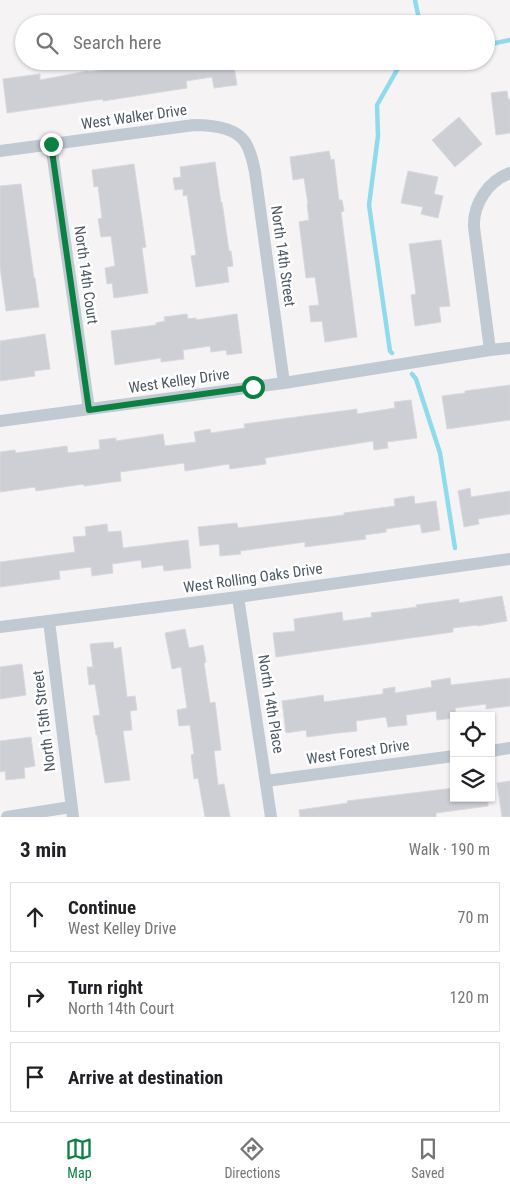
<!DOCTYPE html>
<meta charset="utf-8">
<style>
:root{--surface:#fff;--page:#f6f6f6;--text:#202124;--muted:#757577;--line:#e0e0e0;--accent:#0b8043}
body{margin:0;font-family:"Roboto Condensed",sans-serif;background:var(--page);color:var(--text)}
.controls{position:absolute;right:15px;bottom:15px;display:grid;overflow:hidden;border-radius:0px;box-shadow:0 1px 4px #0004}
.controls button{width:45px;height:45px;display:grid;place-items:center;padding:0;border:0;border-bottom:1px solid var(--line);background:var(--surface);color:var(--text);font:25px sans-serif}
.stop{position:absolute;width:15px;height:15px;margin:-11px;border:4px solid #0b8043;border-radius:50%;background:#fff}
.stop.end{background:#0b8043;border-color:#fff;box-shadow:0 1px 5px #0008}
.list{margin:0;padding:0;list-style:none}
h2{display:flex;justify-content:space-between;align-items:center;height:65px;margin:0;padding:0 20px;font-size:21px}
h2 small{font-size:16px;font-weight:400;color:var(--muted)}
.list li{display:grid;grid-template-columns:32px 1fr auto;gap:15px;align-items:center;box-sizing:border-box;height:70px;margin:0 10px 10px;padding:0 10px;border:1px solid var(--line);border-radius:0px}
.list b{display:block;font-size:19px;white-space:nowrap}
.list p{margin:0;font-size:16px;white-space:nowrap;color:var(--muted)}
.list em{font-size:16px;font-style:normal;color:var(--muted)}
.icon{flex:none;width:28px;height:28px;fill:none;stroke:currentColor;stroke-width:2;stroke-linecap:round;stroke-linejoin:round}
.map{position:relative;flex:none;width:510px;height:817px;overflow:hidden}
.search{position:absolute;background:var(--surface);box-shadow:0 1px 4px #0004;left:15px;right:15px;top:15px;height:55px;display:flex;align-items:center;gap:12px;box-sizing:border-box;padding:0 18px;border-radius:28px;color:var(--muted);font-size:19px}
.sheet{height:305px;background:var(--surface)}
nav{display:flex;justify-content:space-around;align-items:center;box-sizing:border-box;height:70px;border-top:1px solid var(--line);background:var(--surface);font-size:14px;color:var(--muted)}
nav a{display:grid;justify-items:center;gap:2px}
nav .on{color:var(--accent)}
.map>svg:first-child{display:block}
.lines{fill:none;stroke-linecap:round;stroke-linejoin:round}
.stream{stroke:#90daee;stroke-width:4.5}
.building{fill:#cdcfd5;stroke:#d7d9de}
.minor{stroke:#c1cad2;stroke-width:12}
.route{stroke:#0b8043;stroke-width:6}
.labels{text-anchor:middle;stroke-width:5;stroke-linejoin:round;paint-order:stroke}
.street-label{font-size:15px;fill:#4a5661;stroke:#fff}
</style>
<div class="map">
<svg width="510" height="817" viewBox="0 0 510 817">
<rect width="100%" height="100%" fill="#f5f3f3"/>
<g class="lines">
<path class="stream" d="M415,0L420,24
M486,45L510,40
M392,353L390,351L369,205L378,136L377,105L397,70L405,61
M412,374L416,379L440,453L455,548"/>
</g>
<path class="building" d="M125,61H233L237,85L214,88L212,77L186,81L187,88L103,101V99L7,113L3,79L40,74V80L88,71V72L125,67Z
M507,91L508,99H510V133L496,135L491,93Z
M459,117L482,144L455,167L432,140Z
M329,151L331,160L334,159L339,200H342L344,211L341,212L357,337L325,342L322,321L311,322L309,306L319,305L315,277L306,278L299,222L309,220L307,204H308L304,178L293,180L290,157Z
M215,162L221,203L222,202L229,251H231L233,266L227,267L229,282L196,287L191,256L196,255L187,195L183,196V189L175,190L173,178L181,177L180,167Z
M134,164L146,247L142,248L148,293L114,298L112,283L107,284L105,268L115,266L111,236L101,237L98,219L102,218L98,186L94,187L92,170Z
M408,171L438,177L434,194L443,196L438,218L421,214L423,207L401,203Z
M21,184L34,278H35L39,307L6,311L0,267V186Z
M441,240L450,306L439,307L441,322L415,326L411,295L416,294L409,244Z
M187,314L188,319L196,318V320L237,314L242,353L227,355L226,350L211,352L210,346L183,350L184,359L161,362V358L115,365L111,331L156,325V323L165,321L164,317Z
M45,334L50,369L34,371L35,376L0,381V341Z
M510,385V420L447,429L442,396L465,393V391Z
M411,400L417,438L387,442L388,448L374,450L373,441L265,458L266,464L230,469L229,464L185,471L184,463L120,472L121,481L84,486V484L36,491L35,487L0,492V452L15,450L16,453L67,446L68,453L100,449L99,440L116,438V441L163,434L165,446L196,442L194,432L210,429L211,433L245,428L244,424L357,409V414L395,408L394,402Z
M470,488L471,497L510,491V514L478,519L479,524L464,527L458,491Z
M414,496L415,504L436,501L440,530L422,533L420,524L386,529V532L365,535L366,539L305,547V542L240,551L241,554L220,556L219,544L200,546L198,527L237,523L238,528L344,515V513L395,506L394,499Z
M107,524L108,532L121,531L123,548L188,540L191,568L164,571L163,565L142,568L141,560L112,564L113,573L92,576L91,567L59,571L60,579L0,587V562L75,552L73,537L86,536L85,527Z
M502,596L507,621L477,626V625L453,628V632L276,657L273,633L295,631L294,619L342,612L343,621L372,617L371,613L417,607L416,605L459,599V603Z
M185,629L189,648L203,645L206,662L204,663L210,703L215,702L221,750L214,751L218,785L224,784L230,817H205L198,778L194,779L191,755L194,754L190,725L179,726L177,710L187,708L181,667L172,669L165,633Z
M113,642L114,649L121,647L127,697L135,696L137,710L130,711L132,730L123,731L130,780L105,783L97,735H96L93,716L100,715L95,684L89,685L87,667H93L90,644Z
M22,664L26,695L0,699V667Z
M450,678L451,685L510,678V706L486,709V704L455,708L456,716H454V718L437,720L436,711L406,715L407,725L388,727L386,717L356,721L357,731L338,733L307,737L306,730L286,733L282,701L323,695L324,702L383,694V689L395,687V693L432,687L431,681Z
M31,737L35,766L24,768L25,778L6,780L5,771L0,772V741Z
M510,781V817H502L497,783Z
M454,788V798H488V806L436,813V817H300L299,810L348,803L347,801Z"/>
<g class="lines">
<path class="minor" d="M51,144L89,409
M0,151L194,125C211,125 235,127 245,142C251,151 253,162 255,172L284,383
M490,350L474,227C473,204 488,181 510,173
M0,421L284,383L490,350L510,348
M238,597L271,817
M49,621L73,817
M0,627L238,597L510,559
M491,751L510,748
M266,781L454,756
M7,817L71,807"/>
</g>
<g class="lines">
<path class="route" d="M51,144L89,410L253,387"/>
</g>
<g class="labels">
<g class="street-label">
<text transform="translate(134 117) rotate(-8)" y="5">West Walker Drive</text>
<text transform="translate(283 256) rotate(82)" y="5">North 14th Street</text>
<text transform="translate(86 275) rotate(82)" y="5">North 14th Court</text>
<text transform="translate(179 381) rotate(-8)" y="5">West Kelley Drive</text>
<text transform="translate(253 578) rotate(-8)" y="5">West Rolling Oaks Drive</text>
<text transform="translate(271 704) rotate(81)" y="5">North 14th Place</text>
<text transform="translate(44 721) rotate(-97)" y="5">North 15th Street</text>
<text transform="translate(358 752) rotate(-8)" y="5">West Forest Drive</text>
</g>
</g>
</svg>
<div class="controls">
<button><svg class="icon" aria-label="locate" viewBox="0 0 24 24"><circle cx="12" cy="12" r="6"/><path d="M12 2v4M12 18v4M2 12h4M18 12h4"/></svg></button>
<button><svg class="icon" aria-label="layers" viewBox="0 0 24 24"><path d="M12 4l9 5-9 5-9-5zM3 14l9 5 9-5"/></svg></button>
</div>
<div class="stop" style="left:253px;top:387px"></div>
<div class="stop end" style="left:51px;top:144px"></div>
<div class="search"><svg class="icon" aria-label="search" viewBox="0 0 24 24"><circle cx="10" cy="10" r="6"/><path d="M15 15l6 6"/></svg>Search here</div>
</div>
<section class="sheet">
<h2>3 min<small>Walk · 190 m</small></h2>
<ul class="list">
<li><svg class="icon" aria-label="ahead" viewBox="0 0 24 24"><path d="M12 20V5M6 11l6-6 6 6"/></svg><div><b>Continue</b><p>West Kelley Drive</p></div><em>70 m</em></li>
<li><svg class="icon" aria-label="right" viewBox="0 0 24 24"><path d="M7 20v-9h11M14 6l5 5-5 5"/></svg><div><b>Turn right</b><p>North 14th Court</p></div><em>120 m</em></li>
<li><svg class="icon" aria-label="arrive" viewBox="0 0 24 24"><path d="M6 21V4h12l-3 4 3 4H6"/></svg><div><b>Arrive at destination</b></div></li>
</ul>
</section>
<nav>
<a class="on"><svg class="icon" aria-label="map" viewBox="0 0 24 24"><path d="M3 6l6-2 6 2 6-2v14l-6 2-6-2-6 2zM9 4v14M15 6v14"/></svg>Map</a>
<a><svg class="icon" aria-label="directions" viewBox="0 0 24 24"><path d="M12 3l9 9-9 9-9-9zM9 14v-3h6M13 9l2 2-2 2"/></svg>Directions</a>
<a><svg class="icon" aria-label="saved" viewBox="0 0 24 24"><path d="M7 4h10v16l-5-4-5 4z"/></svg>Saved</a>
</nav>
